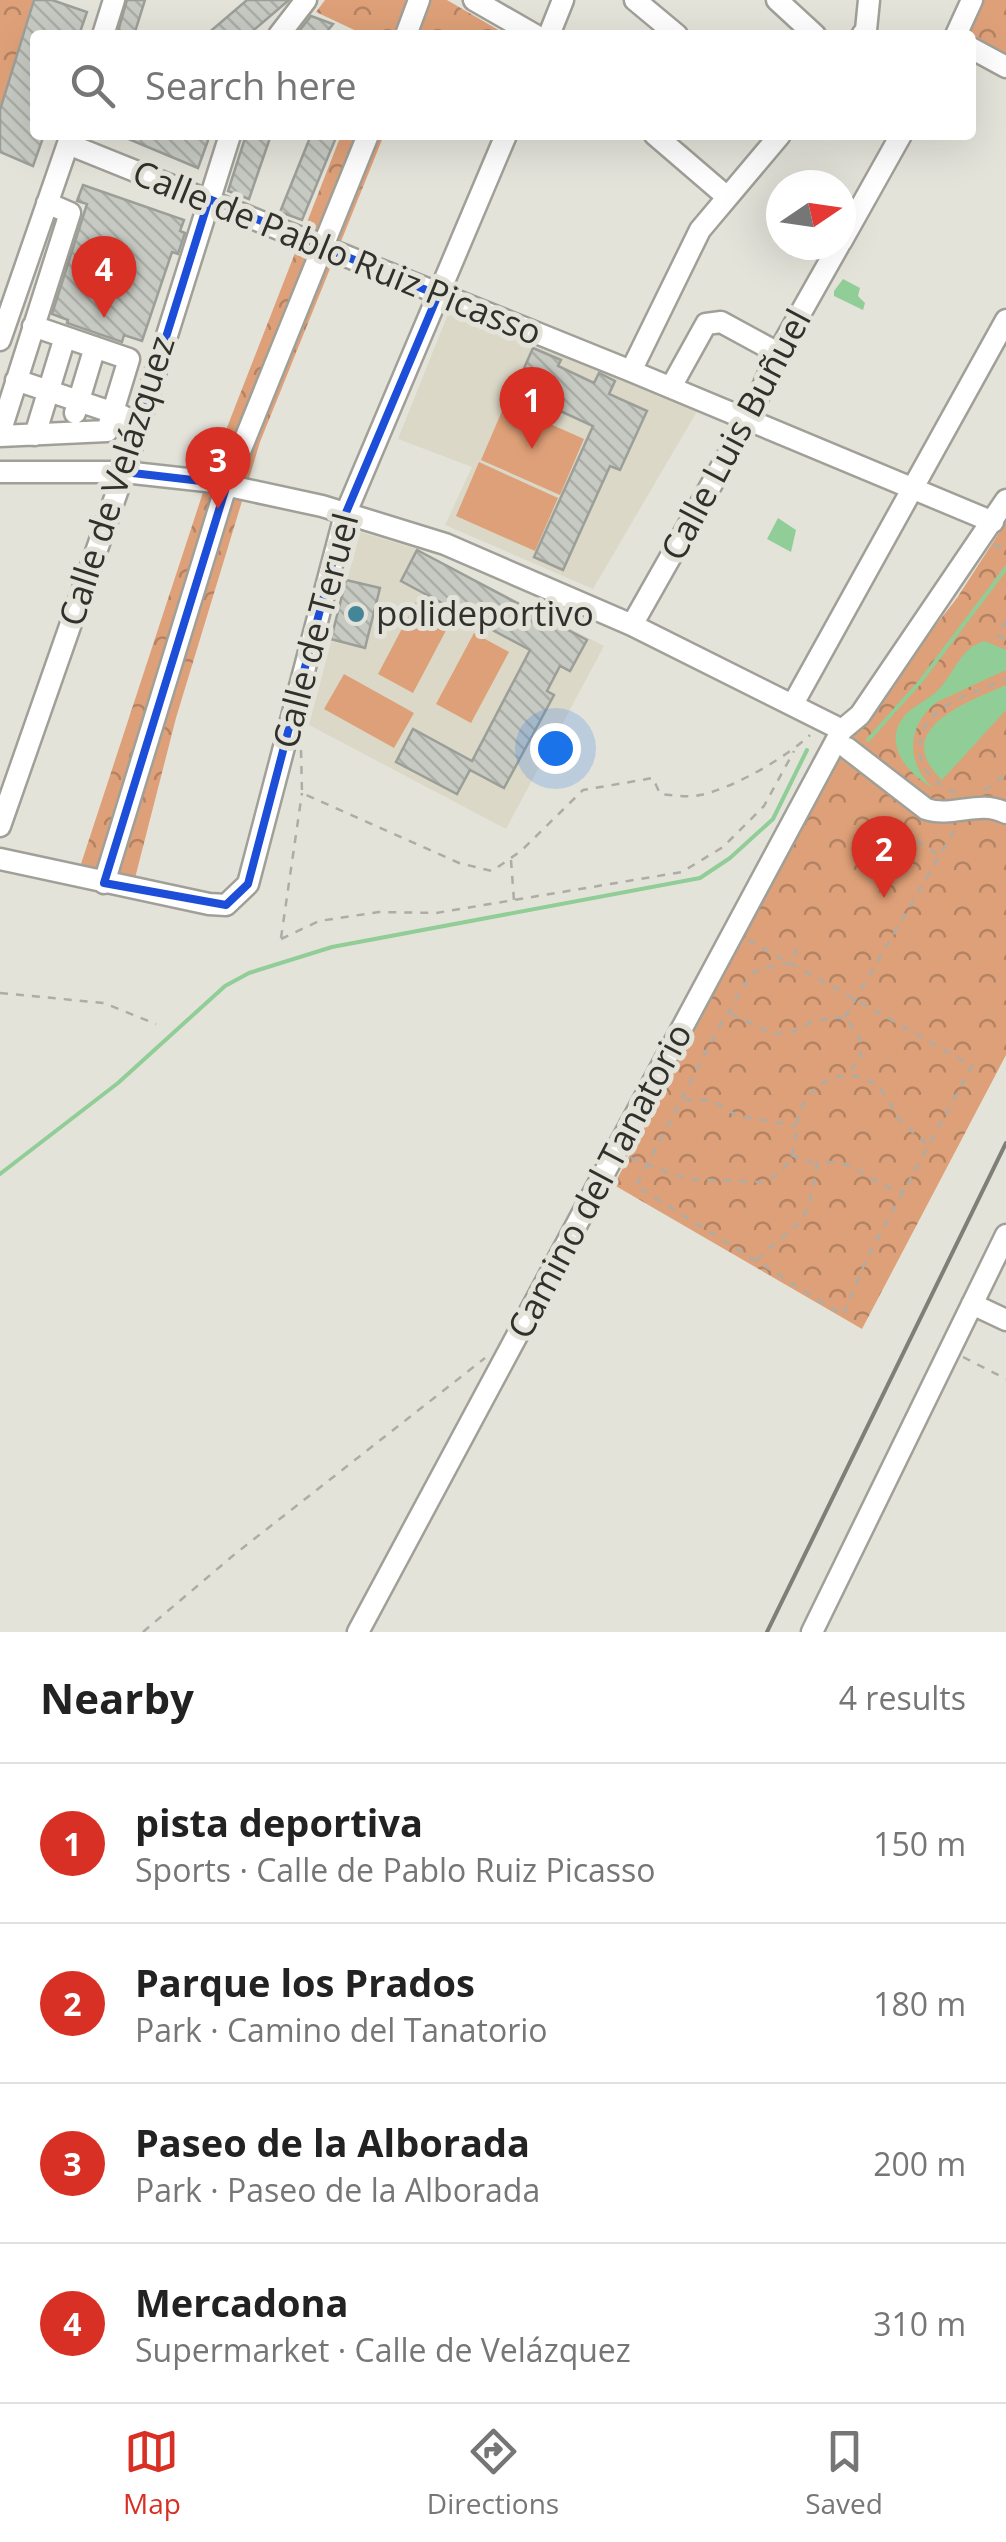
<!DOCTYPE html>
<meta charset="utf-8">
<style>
:root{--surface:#fff;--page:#f2f2f2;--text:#222;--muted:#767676;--line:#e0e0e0;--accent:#d93025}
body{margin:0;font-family:"Open Sans",sans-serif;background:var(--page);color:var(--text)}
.compass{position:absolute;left:766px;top:170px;width:90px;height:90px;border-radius:50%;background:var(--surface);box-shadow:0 10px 40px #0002;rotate:77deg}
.you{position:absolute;left:555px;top:748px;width:35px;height:35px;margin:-25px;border:8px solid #fff;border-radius:50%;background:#1a73e8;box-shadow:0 0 0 15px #1a73e833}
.badge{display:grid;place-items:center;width:65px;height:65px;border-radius:50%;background:var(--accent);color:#fff;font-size:32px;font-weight:700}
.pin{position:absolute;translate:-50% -82px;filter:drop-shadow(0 2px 5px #0008)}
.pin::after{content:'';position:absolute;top:52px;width:35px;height:30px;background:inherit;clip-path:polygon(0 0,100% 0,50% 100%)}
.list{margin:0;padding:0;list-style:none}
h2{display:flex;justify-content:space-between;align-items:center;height:130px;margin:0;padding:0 40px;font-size:42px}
h2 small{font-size:32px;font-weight:400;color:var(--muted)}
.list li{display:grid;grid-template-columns:65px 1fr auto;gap:30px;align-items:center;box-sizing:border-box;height:160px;padding:0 40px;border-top:2px solid var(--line)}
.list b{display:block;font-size:38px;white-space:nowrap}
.list p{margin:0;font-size:32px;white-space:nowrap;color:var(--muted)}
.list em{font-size:32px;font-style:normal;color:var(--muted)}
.icon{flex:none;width:55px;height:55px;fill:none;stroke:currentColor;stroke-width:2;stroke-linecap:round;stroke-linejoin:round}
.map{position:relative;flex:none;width:1006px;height:1632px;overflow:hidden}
.search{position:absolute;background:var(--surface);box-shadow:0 10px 40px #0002;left:30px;right:30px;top:30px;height:110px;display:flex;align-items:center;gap:25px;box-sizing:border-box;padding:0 35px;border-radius:10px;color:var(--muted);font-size:38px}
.sheet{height:770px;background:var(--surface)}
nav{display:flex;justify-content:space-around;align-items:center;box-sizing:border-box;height:140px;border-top:2px solid var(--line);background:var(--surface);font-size:28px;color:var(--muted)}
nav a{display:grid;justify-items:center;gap:5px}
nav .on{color:var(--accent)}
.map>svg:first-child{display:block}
.built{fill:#dbd8c8}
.green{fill:#dea078}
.park{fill:url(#park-crowns)}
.water{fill:#91cd96}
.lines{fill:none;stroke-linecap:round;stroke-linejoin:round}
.stream{stroke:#91cd96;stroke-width:4}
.building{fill:url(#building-back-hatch);stroke:#9c9f97;stroke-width:2.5}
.minor-casing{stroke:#a1a098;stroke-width:25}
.path{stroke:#adada5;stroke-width:2.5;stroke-dasharray:8 8;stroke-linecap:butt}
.minor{stroke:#fff;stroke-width:20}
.rail{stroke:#7f7f78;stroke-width:4}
.marked{fill:none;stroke:#1d4ed8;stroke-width:8;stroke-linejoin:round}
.poi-dot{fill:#448697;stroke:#e4e3da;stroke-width:4}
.labels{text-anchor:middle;stroke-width:10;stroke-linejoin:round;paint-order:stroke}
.street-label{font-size:35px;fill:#30302c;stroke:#e4e3da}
.poi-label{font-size:35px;fill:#30302c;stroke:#e4e3da;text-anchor:start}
</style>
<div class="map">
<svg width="1006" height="1632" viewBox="0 0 1006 1632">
<defs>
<pattern id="park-crowns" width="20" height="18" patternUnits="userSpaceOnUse" patternTransform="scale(2.5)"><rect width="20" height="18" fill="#dea078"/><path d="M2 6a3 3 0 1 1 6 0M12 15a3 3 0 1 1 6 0" fill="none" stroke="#b48363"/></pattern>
<pattern id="building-back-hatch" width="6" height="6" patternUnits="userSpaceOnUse" patternTransform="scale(2.5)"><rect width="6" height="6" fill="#c7cac2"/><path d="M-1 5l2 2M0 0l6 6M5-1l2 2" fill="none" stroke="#abaea7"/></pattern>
</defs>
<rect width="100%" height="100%" fill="#e4e3da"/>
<path class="built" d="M448,314L699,408L593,589L445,525L472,467L398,439Z
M360,532L417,549L604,646L506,829L309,725Z"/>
<path class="green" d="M505,404L584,439L560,495L481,460Z
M479,462L558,498L535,551L456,516Z
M416,602L451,621L413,693L378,674Z
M474,633L509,652L471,723L436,704Z
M344,674L414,713L394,748L324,709Z"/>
<path class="park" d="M0,0H33L0,109Z
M325,0H447L507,35H365L316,12Z
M977,0H1006V64L968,32Z
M341,135H384L260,442L176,718L134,882L79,870L210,471Z
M1006,522V1055L862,1329L614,1185L845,741L957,598Z"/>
<path class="water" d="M843,279L860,288L858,296L865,303L863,310L834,296V291Z
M778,518L796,530L791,552L767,539Z
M985,641L1006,650V670L937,702C907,725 905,762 933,788C906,773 880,741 907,713C917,704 929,699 938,690C955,673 960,647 985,641Z
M1006,685V710L942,780C888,729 970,701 1006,685Z"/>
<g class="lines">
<path class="stream" d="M868,740L920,682L1006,568
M0,1174L118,1083L225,986L249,973L332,947L700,878L730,858L773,819L807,750"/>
</g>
<path class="building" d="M34,0H52L87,12L79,35H35V135H44L33,166L0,152V110Z
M127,0H145L134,35H117Z
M247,0H289L248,35H206Z
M311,16L333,24L324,35H296Z
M119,135H210L198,168Z
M246,135H271L249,199L228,191Z
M311,135H337L302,220L280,212Z
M83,185L184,220L180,231L185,233L178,254L172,252L142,341L124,335L122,342L67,323L68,320L52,314L87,204L77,201Z
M533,348L561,360L558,366L594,383L599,373L615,381L609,394L647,411L620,470L610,466L563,570L534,557L593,426L543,403L538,413L510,400Z
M417,550L587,640L570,671L560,666L547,691L554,695L504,788L470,770L457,794L396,762L413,729L472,761L530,650L401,581Z
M346,580L380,588L365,648L331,639Z"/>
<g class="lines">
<g class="minor-casing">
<path id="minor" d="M474,0L535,35
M635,0L677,35
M777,0L815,35
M103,35L114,0
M279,35L306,0
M406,35L419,0
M549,35L563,0
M862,35L866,30L869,0
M956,35L972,0
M971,48L1006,67
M655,135L726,196
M68,144L631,371L993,522
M841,242L901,135
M0,340L71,135
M631,371L700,230L780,135
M16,380L123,416
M671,387L706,324L721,322L778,353
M75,413L95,347
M0,433L70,213L47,203
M35,435L65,337
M0,436L107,431L129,359L33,326
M0,472H124L206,481L322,506L445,544L632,625L842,730
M632,625L748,420L778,353L839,245
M793,704L1006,320
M847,748L926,809C953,818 979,799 1006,813
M0,826L124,472L230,135
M0,859L209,904L226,905L248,884L345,515L506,135
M104,883L226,486L368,135
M972,1304L1006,1320
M358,1632L836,741L842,730L860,715L1006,500
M812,1632L1006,1235"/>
</g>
<path class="path" d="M994,544L1006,550
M1006,621L998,636L1006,639
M301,750L302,793L459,863L492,871L521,851L583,790L653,778L660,794C673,795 687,798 700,795C732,789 787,757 810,735
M984,790L995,784L1006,773
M956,793C940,786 923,774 920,755C914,706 971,695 1006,679
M904,831L938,855
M511,860L514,901
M281,938L302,793
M281,939L319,921L379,912L436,913L682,872L723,847L764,806L794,751
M748,940C823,981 897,1023 972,1066L867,1258L843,1315L636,1186L718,1029L751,974L763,968L791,963L797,949
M0,993L104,1003L156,1024
M731,1014L774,1034L796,1031L814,1020L845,1017L860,1039L861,1061L844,1074
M845,1017L955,829
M684,1100L713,1101L736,1115L796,1126
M791,1155L816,1164
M631,1158L687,1179L763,1182C773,1178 781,1173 787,1164C797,1149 794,1128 800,1112C810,1081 846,1065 874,1084C889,1094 894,1115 906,1127C912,1132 919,1136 924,1141L926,1152
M757,1260C802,1215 806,1235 817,1164C853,1153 872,1189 905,1191
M963,1357L1006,1379
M143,1632L235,1554L485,1358"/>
<use href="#minor" class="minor"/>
<path class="rail" d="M767,1632L1006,1143"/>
</g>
<path class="marked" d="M209,199L438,295L345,515L248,884L226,905L104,883L227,484L124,472Z"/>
<circle class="poi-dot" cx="356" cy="614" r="10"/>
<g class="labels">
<g class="street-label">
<text transform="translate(337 253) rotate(22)" y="12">Calle de Pablo Ruiz Picasso</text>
<text transform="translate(736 435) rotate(-62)" y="12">Calle Luis Buñuel</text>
<text transform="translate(117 481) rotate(-72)" y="12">Calle de Velázquez</text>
<text transform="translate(316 631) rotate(-75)" y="12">Calle de Teruel</text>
<text transform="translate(600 1181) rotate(-62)" y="12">Camino del Tanatorio</text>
</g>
<g class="poi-label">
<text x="376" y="626">polideportivo</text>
</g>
</g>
</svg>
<svg class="compass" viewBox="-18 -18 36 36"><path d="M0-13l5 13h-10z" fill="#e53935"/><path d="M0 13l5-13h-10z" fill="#767676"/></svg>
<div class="you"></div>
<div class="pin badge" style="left:532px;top:449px">1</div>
<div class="pin badge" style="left:884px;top:898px">2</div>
<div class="pin badge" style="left:218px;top:509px">3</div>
<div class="pin badge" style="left:104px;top:318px">4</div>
<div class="search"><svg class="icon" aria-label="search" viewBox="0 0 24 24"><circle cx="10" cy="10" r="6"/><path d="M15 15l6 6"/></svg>Search here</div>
</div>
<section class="sheet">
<h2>Nearby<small>4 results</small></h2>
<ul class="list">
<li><span class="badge">1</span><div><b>pista deportiva</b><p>Sports · Calle de Pablo Ruiz Picasso</p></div><em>150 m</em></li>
<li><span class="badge">2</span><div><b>Parque los Prados</b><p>Park · Camino del Tanatorio</p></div><em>180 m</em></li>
<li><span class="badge">3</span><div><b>Paseo de la Alborada</b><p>Park · Paseo de la Alborada</p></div><em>200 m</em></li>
<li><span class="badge">4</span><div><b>Mercadona</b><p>Supermarket · Calle de Velázquez</p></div><em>310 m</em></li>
</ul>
</section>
<nav>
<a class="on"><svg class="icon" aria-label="map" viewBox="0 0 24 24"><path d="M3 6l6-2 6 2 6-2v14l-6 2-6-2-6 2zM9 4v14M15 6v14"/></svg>Map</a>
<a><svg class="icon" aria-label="directions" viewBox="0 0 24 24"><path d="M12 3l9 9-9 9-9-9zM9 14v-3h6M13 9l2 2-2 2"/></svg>Directions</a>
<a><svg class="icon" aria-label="saved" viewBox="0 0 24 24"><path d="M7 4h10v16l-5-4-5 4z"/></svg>Saved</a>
</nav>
